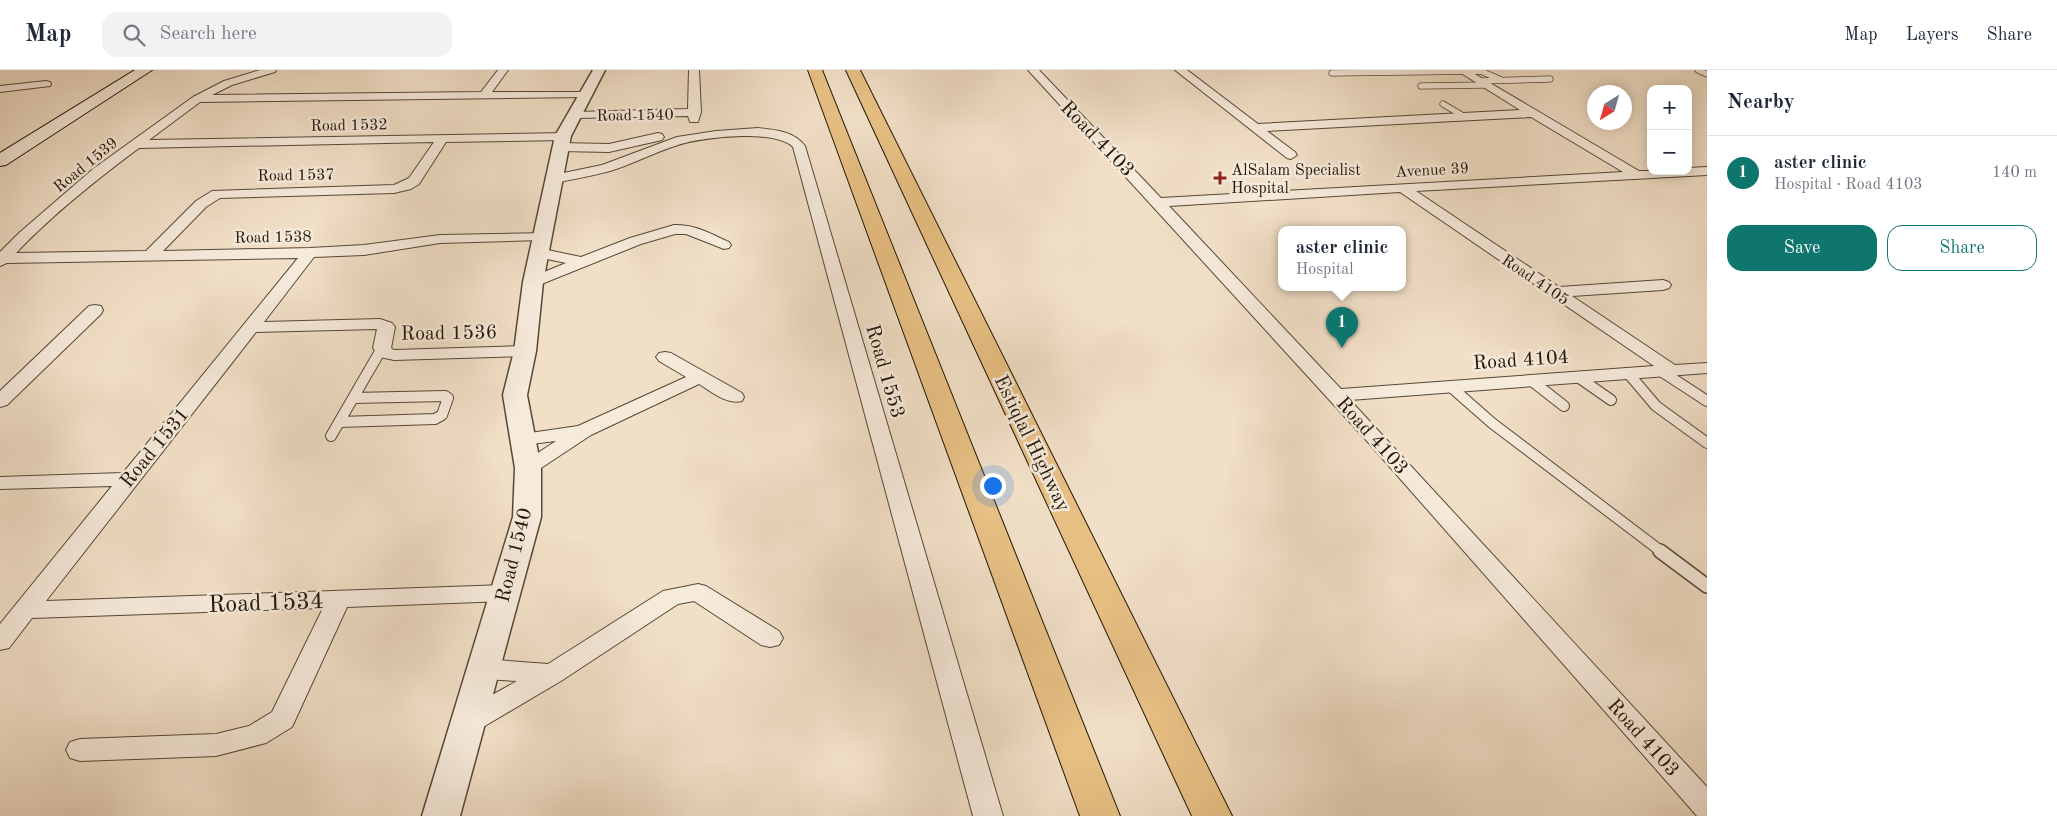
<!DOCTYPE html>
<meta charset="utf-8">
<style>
:root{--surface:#fff;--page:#f2f2f3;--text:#1f2937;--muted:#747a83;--line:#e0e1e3;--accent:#0f766e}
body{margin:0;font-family:"Old Standard TT",serif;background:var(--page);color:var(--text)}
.controls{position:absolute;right:15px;top:15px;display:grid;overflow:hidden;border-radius:10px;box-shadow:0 2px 12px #0003}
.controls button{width:45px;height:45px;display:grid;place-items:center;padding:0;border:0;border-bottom:1px solid var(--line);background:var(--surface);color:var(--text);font:25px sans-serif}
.compass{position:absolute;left:1587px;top:15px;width:45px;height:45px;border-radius:50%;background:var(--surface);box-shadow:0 2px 12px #0003;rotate:217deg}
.you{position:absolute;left:992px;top:415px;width:18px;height:18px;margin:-12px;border:4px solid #fff;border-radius:50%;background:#1a73e8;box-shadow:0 0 0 8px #1a73e833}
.badge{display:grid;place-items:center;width:32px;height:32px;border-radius:50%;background:var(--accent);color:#fff;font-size:16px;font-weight:700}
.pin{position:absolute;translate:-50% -41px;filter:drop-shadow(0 1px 2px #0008)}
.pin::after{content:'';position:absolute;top:26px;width:18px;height:15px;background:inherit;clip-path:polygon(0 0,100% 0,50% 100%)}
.popup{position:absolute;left:1278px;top:156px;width:128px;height:65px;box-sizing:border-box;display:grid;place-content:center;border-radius:10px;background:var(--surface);filter:drop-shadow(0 1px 4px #0005);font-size:16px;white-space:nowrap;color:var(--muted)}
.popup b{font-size:19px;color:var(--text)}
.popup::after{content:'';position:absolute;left:50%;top:100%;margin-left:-10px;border:10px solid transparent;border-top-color:var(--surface)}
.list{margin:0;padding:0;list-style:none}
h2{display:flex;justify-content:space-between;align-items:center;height:65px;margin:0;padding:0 20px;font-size:21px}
h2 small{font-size:16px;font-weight:400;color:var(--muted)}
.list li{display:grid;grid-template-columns:32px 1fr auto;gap:15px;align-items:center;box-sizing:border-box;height:75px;padding:0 20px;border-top:1px solid var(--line)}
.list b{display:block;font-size:19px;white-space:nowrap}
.list p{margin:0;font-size:16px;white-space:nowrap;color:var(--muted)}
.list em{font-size:16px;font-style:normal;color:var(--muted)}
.actions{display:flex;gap:10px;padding:15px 20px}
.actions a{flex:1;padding:11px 0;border:1px solid var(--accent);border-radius:15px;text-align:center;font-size:18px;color:var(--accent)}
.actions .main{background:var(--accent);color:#fff}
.icon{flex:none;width:28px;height:28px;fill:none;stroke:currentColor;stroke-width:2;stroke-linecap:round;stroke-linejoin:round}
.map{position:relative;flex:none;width:1707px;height:746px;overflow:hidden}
header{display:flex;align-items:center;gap:30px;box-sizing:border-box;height:70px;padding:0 25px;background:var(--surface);border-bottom:1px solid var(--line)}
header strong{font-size:24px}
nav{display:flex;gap:28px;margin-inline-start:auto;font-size:18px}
.search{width:350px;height:45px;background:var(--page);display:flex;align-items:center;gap:12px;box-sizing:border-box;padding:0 18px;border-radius:15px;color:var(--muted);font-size:19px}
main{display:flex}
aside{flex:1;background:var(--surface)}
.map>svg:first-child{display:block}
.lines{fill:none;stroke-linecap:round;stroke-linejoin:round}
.service-far2-casing{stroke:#564836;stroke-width:7}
.service-far1-casing{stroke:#564836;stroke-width:12}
.service-casing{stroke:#564836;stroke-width:16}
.minor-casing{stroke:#564836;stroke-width:2}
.tertiary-casing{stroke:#564836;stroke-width:3}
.secondary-casing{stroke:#221605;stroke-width:2}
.primary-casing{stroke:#221605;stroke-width:2}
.service-far2{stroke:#f6eadb;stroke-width:5.5}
.service-far1{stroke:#f6eadb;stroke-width:10}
.service{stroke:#f6eadb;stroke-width:13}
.minor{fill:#f6eadb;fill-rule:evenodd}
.tertiary{fill:#f6eadb;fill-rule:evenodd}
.secondary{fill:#f6eadb;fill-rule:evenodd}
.primary{fill:#e8c084;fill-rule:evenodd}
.poi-dot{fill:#8f2418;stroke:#f6eadb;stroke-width:2}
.labels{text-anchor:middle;stroke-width:5;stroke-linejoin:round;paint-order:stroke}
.far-street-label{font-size:16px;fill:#221605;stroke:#f6eadb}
.far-poi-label{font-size:16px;fill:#221605;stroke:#f6eadb;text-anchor:start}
.street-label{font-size:20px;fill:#221605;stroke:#f6eadb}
.near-street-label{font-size:24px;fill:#221605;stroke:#f6eadb}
</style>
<header>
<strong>Map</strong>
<div class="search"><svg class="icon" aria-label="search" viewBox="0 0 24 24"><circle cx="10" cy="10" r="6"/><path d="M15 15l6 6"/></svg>Search here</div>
<nav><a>Map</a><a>Layers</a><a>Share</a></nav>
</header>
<main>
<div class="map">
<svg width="1707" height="746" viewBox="0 0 1707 746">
<rect width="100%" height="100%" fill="#f1dfc7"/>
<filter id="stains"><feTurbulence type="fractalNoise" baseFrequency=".004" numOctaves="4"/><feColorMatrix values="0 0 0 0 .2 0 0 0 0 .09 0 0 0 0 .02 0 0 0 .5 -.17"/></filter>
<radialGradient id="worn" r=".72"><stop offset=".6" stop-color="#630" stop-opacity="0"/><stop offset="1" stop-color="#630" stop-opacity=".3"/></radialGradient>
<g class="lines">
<g class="service-far2-casing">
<path id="service-far2" d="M1698,0L1707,4
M1332,3L1481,1L1501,10
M1479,11L1550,9
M1421,16L1486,15
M1443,34L1465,47"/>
</g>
<g class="service-far1-casing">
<path id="service-far1" d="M1661,301L1707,331
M1628,303L1656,336L1707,373
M1578,307L1611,330
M1532,311L1564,336
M1451,317L1492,353L1662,482
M340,352L435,349L442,345L448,328L445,326L353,328
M331,366L382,278"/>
</g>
<g class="service-casing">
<path id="service" d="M1660,481L1707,516"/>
</g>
<g class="minor-casing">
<path id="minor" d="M260,0H276L275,2L232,15L212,25L481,22L498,0H508L492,22H589L591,24L585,27L200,32L149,70L567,63L569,66L563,70L446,72L419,114L411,119L394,123L220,128L206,137L163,181L310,178L364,175L440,165L546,163L548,166L546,169L541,170L440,173L364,185L314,187L264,252L380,249L392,253L395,257L391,278L394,280L525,276L531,277L534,281L531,285L525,286L394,290L380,287L373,278L377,259L256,262L46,531L505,515L513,517L517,523L513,529L505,531L347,537L292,657L266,673L216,686L80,691L70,688L66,680L70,672L80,669L216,664L249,656L272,642L323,538L32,548L9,578L0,580V554L112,416L0,419V407L123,403L298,188L7,193L0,196V182L19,163L93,99L193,27L224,11ZM434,72L409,108L394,115L212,121L196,131L146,181L16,183C53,144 96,110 139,78Z
M689,0H699L701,42L698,52H690L688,46L575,48L569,45L575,42L688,39Z
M1028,0H1039L1161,128L1623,102L1531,47L1267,61L1295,82L1297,85L1291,89L1287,88L1175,0H1187L1258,54L1520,40L1456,0H1468L1639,101H1688V98L1707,97V105L1416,121L1559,217L1663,210L1669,212L1671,215L1669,218L1663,220L1572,226L1675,295L1707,293V303L1350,330L1707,717V746H1697L1366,370ZM1400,122L1654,296L1341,319L1169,136Z
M46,11L50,12L51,14L50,16L0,22V16Z
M758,58C776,60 794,61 805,76L1003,746H973L793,77C775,59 702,67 678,75C655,82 633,94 610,101C592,106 573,109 554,113L547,109L549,106L602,95L677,67L716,61Z
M658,63L662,64L664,67L662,70L609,82L560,81L554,77L560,73L609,74Z
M674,155C695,154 711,164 729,172L731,175L729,178L724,179L686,164H675L641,174L539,215H527L525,212L527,209L566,193L533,186L530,183L533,180L538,178L581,187L630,168Z
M95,235L101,236L103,240L101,244L7,335L0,337V321L89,236Z
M665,282L671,283L742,323L744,327L742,331C727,335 712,322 699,314L591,365L535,402L528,404L521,402L518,398L521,394L556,371L523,375L516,373L513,369L516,365L578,356L686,307L659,291L656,287L659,283Z
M698,514L706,516L779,561L783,568L779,575L770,577L761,575L694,531L678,534L561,611L478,660L468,663L458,660L454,652L458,644L517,611L483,609L474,606L470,599L474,592L483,589L548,594L663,521Z"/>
</g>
<g class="tertiary-casing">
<path id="tertiary" d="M593,0H605L571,66L543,212L536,281L527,325L541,398V447L460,746H422L513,447L515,398L503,325L514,281L523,212L555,66Z"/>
</g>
<g class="secondary-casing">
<path id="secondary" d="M135,0H152L6,95L0,96V83Z"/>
</g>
<g class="primary-casing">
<path id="primary" d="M808,0H822L1120,746H1080Z
M846,0H860L1232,746H1192Z"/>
</g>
<use href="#service-far2" class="service-far2"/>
<use href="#service-far1" class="service-far1"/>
<use href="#service" class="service"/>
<use href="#minor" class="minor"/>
<use href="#tertiary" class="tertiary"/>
<use href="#secondary" class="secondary"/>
<use href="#primary" class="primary"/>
</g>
<path class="poi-dot" d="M1217.5 100.5h5v5h5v5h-5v5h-5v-5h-5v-5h5z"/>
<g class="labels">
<g class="far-street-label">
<text transform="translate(635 44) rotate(-1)" y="6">Road 1540</text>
<text transform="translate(349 54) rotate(-1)" y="6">Road 1532</text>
<text transform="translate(85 94) rotate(-39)" y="6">Road 1539</text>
<text transform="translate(1432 99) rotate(-3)" y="6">Avenue 39</text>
<text transform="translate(296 104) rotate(-1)" y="6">Road 1537</text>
<text transform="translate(273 166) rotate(-1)" y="6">Road 1538</text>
<text transform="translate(1536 209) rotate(34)" y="6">Road 4105</text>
</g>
<g class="far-poi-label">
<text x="1231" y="105">AlSalam Specialist<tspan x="1231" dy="18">Hospital</tspan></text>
</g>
<g class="street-label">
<text transform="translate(1098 68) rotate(46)" y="7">Road 4103</text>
<text transform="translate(449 262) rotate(-1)" y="7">Road 1536</text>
<text transform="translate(1521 289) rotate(-4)" y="7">Road 4104</text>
<text transform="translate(886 301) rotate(74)" y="7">Road 1553</text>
<text transform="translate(1373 365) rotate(48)" y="7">Road 4103</text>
<text transform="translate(1033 373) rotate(64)" y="7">Estiqlal Highway</text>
<text transform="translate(154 377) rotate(-51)" y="7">Road 1531</text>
<text transform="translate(513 485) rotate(-76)" y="7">Road 1540</text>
<text transform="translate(1644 667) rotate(48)" y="7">Road 4103</text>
</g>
<g class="near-street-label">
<text transform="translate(266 532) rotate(-2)" y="8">Road 1534</text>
</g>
</g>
<rect width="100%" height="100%" filter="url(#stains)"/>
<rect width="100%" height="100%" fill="url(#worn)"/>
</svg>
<div class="controls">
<button>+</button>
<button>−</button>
</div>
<svg class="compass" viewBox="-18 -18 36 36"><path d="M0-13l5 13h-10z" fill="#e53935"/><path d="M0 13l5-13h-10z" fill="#747a83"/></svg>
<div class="you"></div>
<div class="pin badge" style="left:1342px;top:278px">1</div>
<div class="popup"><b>aster clinic</b>Hospital</div>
</div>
<aside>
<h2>Nearby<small></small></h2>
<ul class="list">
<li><span class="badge">1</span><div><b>aster clinic</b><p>Hospital · Road 4103</p></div><em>140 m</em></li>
</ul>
<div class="actions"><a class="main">Save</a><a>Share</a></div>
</aside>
</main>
